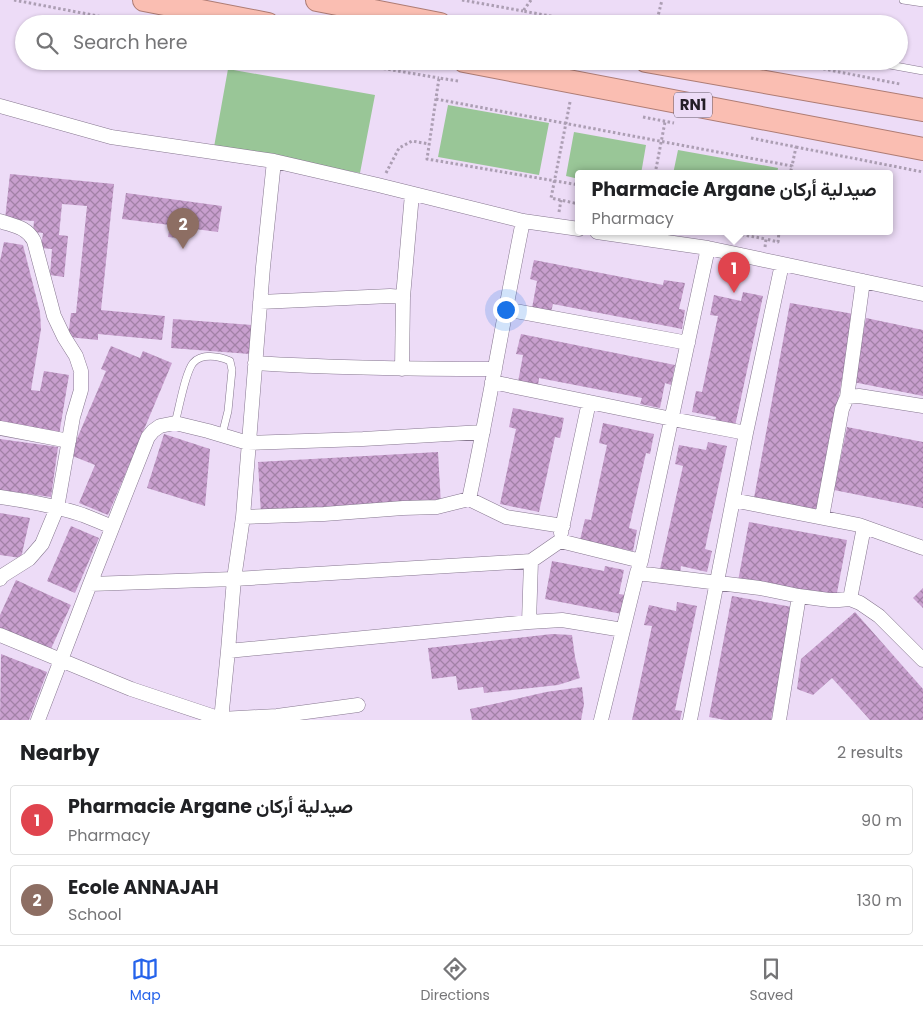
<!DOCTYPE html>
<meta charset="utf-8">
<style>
:root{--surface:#fff;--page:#f2f2f2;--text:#202124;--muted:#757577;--line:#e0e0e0;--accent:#2563eb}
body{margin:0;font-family:Poppins,Vazirmatn,sans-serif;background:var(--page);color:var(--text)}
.you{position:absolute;left:505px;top:309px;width:18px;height:18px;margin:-12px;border:4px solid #fff;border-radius:50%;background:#1a73e8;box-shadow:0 0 0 8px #1a73e833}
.badge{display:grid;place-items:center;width:32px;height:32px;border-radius:50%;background:var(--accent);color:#fff;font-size:16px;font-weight:700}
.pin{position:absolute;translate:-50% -41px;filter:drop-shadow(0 1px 2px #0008)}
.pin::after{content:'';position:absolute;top:26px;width:18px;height:15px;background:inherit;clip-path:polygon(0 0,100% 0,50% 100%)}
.popup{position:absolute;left:575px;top:170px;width:318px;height:65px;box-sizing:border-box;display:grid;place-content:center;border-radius:5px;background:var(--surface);filter:drop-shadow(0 1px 4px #0005);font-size:16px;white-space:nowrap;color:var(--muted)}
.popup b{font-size:19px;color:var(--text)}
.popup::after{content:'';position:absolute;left:50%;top:100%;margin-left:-10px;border:10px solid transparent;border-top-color:var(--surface)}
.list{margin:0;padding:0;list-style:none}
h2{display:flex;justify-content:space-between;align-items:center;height:65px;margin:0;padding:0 20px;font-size:21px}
h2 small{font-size:16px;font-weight:400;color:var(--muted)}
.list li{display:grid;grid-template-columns:32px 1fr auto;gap:15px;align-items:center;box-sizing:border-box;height:70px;margin:0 10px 10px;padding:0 10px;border:1px solid var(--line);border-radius:5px}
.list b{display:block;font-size:19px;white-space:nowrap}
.list p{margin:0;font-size:16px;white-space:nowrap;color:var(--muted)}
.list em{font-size:16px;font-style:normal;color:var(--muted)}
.icon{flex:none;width:28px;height:28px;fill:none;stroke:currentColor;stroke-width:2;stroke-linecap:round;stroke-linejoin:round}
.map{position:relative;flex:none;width:923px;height:720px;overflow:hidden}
.search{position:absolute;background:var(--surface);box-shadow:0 1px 4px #0004;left:15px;right:15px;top:15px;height:55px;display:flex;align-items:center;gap:12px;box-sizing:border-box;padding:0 18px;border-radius:28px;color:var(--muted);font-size:19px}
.sheet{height:225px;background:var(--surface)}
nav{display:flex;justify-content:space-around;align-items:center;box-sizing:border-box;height:70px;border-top:1px solid var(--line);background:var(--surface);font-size:14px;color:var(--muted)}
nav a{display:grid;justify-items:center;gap:2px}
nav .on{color:var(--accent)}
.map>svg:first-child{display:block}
.green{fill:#99c697}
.building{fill:url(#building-cross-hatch)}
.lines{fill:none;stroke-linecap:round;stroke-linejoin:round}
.service-casing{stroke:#86778f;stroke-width:8}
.minor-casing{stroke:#86778f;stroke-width:15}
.trunk-casing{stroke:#ae7c74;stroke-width:24}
.path{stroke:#ac9eb3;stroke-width:3;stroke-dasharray:2.5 2.5;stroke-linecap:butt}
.service{stroke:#fff;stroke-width:7}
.minor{stroke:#fff;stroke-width:14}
.trunk{stroke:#fabeb2;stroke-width:22}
.labels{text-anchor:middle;stroke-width:4;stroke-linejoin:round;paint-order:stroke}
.shield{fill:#eddcf7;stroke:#605765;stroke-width:1}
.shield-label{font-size:15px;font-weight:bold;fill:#241e27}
</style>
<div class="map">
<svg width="923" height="720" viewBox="0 0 923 720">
<defs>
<pattern id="building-cross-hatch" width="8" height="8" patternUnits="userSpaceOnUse" patternTransform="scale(1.25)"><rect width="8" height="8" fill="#c89fce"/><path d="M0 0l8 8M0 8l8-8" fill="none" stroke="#a281a7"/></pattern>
</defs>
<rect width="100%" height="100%" fill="#eddcf7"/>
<path class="green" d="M228,69L375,95L360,173L214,147Z
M448,105L549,123L539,175L438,157Z
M574,132L646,145L641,174H579V179L566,176Z
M678,150L778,168L777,174H673Z"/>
<path class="building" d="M10,174L114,184L101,310L165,316L162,340L98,334V340L68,337L71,313H76L87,206L62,204L59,235L68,236L64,277L50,275L52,249L41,248L43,233L33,232L34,221L5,219Z
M126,193L222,206L218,232L180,227L179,238L168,237L170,225L122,219Z
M4,242L23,245L40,312L41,329L31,390L40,391L44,371L69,375L59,435L0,425V261Z
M534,260L663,285L664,280L685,283L679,309L685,310L682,329L553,304L551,312L532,308L537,281L530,279Z
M743,292L763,296L735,426L715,422L716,417L692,412L696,391L702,392L718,316L710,315L714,295L741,301Z
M790,303L854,314L818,510L754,498Z
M866,318L923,330V396L853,382Z
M173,319L252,325L250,354L171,348Z
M521,334L675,365L671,385L665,383L660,408L640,404L642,398L539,378L538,386L518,382L523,355L516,354Z
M111,346L140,358L143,351L172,363L108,515L79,503L95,465L70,455L106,371L101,369Z
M513,408L564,418L560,438L555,437L539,512L500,504L516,429L509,427Z
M603,423L654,434L650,454L646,453L629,528L637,530L633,551L580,540L585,519L591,520L607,445L599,443Z
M847,427L923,442V508L834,490Z
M164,434L210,449L205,506L147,488Z
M0,439L58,447L51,497L0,490Z
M708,442L727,446L705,549L712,551L707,572L681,566L680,573L660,569L683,466L675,464L679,445L706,450Z
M438,452L441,505L261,515L258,462Z
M0,513L30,518L21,558L0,555Z
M749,522L847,540L836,598L738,581Z
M71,526L99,538L75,593L47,581Z
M552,561L604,571L605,566L624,570L619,594L626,595L622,614L545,599Z
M16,580L71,605L50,651L0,628V615Z
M923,588V608L913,598Z
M732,596L792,607L771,720H725L709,717Z
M677,602L697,606L675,710L682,711L680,720H632L652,626L644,625L649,605L676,611Z
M855,612L923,689V720H870L832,678L813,695L797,689L801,659Z
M552,634L572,635L575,657L580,678L558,685L484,693L483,687L458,690L456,676L432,679L428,648Z
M1,654L47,672L29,720H0Z
M582,687L584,704L581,720H472L470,709L503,702L546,692Z"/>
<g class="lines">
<g class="service-casing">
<path id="service" d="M903,0L923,3
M868,61L923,71
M175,423C179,409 185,373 193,363C202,353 219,356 230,361L232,370L228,411L222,435"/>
</g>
<g class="minor-casing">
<path id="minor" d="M0,106L111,137L274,161L378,185L523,221L579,229
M0,221C14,226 27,227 34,241L54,316L64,337L76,356L81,371V390L73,417L57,508L42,544L29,559L2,576L0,579
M597,232L708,248L923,294
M260,302L390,296L403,297L412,194
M505,309L688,343
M255,363C335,368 415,369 495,369
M402,369L403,297
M492,382L672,419L746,433
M847,397L863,281
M0,428L69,441
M0,497C28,501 56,506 83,515C93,519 103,523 112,527
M469,499C489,407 504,314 523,221
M733,500L859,525L923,548
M243,517L324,514L403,508L437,507L469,499L506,517L563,526
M822,517L842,409L847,397L859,396L923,406
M561,533L589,402
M637,573L760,588L799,596L829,600H839L850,599L860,603L879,616L923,660
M90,584L234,579L531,561
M850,599L864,527
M529,622L531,561L560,541L641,561
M0,635L131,689L221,719L277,716L358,705
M228,651L529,622L562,620L623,630
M38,720L90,584L148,437L153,431L160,426L175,423L208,431L248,443L363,439L483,432
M221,720L228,651L234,579L243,517L263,267L274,161
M601,720L637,573L641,561L708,248
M690,720L746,433L782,264
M779,720L799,596"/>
</g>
<g class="trunk-casing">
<path id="trunk" d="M144,0L268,24
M317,0L440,24
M464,61L923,149
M646,61L923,110"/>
</g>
<path class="path" d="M14,0L140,24
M462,0L523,11
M531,0L523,11L594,24
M656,24L662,0
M339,61L439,78
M784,61L900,84
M458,81L439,78L427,159L579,185
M436,99L792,166L790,174
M570,102L566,123L551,198L579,204
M643,117L674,123
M751,138L796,147L792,166
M796,147L923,172
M386,173L399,148L412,141L429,144
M655,174L665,122
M559,212L561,200
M727,232L766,239
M765,247L766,239L778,242L779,232"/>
<use href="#service" class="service"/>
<use href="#minor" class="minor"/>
<use href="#trunk" class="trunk"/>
</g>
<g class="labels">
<rect class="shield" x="674" y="92.5" width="38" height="25" rx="4"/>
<g class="shield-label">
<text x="693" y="110">RN1</text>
</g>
</g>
</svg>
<div class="you"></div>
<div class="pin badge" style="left:734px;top:293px;background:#e0444e">1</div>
<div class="popup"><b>Pharmacie Argane صيدلية أركان</b>Pharmacy</div>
<div class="pin badge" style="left:183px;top:249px;background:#8d6e63">2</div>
<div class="search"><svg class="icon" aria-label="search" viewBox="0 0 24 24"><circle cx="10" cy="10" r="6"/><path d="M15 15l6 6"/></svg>Search here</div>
</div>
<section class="sheet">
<h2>Nearby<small>2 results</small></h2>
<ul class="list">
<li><span class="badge" style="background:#e0444e">1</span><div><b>Pharmacie Argane صيدلية أركان</b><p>Pharmacy</p></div><em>90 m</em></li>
<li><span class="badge" style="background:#8d6e63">2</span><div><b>Ecole ANNAJAH</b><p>School</p></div><em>130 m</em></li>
</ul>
</section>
<nav>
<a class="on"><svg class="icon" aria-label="map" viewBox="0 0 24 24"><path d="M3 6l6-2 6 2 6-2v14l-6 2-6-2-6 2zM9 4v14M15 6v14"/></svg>Map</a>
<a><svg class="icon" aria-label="directions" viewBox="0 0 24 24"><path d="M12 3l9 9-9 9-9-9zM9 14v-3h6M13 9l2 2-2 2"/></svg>Directions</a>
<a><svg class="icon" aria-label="saved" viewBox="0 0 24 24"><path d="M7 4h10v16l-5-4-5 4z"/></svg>Saved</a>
</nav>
